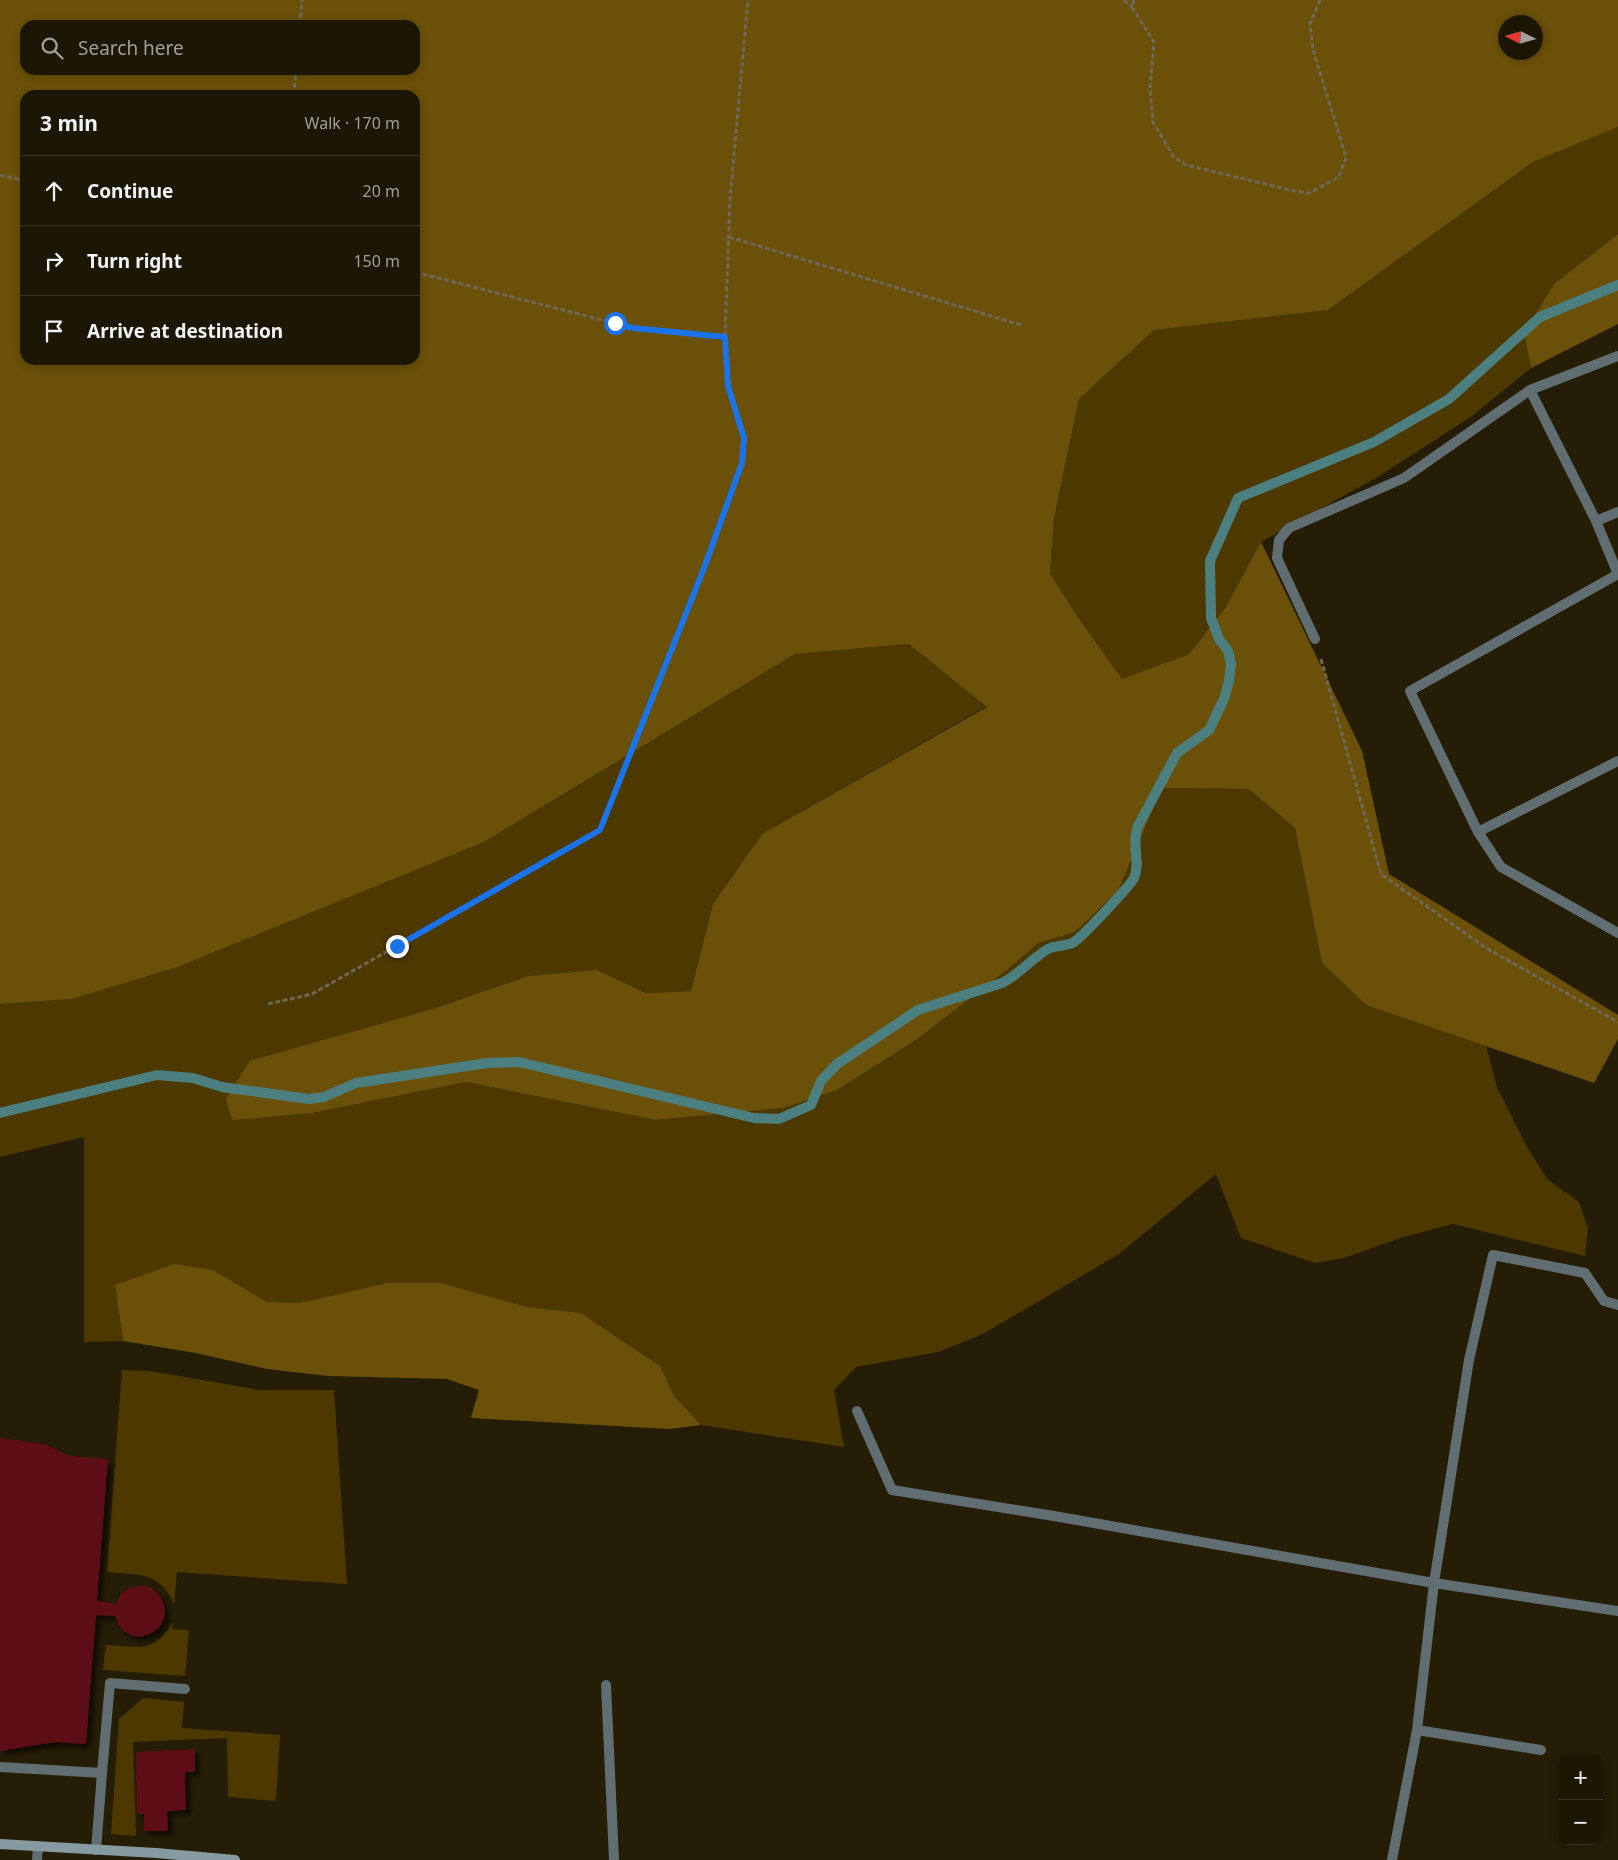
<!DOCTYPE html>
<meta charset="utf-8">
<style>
:root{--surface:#1c1605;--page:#292313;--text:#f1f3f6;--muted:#a09f9a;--line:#3a3527}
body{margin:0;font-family:"Noto Sans",sans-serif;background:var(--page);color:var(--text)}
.controls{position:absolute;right:15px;bottom:15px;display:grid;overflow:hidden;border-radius:10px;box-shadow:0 2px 8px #0003}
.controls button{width:45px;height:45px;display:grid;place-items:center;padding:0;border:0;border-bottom:1px solid var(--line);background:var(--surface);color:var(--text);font:25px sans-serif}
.compass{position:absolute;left:1498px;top:15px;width:45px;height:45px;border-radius:50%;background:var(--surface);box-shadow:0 2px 8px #0003;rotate:275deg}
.stop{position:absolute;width:15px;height:15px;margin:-11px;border:4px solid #1a73e8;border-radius:50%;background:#fff}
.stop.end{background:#1a73e8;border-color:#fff;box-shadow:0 1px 5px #0008}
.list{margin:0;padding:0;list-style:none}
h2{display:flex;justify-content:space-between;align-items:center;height:65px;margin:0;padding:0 20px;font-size:21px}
h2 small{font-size:16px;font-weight:400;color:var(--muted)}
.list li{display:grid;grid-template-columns:32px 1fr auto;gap:15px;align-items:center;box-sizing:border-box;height:70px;padding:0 20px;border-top:1px solid var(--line)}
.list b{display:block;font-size:19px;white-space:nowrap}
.list em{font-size:16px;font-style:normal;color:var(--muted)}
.icon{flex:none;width:28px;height:28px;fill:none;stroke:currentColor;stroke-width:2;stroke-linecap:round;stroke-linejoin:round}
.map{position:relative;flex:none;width:1618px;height:1860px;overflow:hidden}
.search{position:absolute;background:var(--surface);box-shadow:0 2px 8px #0003;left:20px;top:20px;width:400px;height:55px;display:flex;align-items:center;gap:12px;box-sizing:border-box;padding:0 18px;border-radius:15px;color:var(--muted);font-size:19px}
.panel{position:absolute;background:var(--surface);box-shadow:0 2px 8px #0003;left:20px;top:90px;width:400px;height:275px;border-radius:15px}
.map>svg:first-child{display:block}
.green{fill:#4d3800}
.forest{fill:#6a5008;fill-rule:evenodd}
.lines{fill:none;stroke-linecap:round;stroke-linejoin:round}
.stream{stroke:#4c8080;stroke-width:10}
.building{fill:#5b0d17;filter:url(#shadow)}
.path{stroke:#706855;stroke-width:3;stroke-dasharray:5 2.5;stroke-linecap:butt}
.lane{stroke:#606d71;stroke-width:10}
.street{stroke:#606d71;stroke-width:10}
.secondary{stroke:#869aa2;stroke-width:10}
.route{stroke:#1a73e8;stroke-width:6}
</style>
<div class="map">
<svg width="1618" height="1860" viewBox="0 0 1618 1860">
<defs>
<filter id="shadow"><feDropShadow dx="4.5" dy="4.5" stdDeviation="2.5" flood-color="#0009"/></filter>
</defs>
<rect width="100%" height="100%" fill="#261d07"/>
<path class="green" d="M1618,127V234L1554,284L1524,333L1531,368L1472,416L1381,475L1261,542L1224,610L1189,654L1122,679L1075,613L1050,573L1054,518L1079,399L1154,330L1328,310L1533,162Z
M909,644L987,706L762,834L713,904L691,991L646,993L597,970L528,976L433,1009L312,1113L466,1082L656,1120L783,1108L837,1090L916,1040L1007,970L1038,943L1075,932L1118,891L1162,788L1249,789L1295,828L1322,963L1366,1005L1486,1046L1497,1087L1527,1147L1547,1179L1579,1202L1588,1228L1585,1256L1453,1224L1403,1237L1344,1258L1315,1263L1241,1238L1216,1174L1119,1254L981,1335L938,1352L856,1367L834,1390L844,1447L701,1425L674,1396L660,1366L581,1313L527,1307L441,1283H387L299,1303L267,1302L213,1270L115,1285L123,1341L84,1342V1137L0,1157V1004L71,999L342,899L484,842L795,654Z
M122,1370L150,1371L260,1390H334L347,1584L177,1572L174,1605C161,1571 138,1575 107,1572Z
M173,1622L172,1629L189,1630L185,1676L103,1670L106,1645C138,1647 154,1654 173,1622Z
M143,1698L184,1702L182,1728L280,1735L276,1801L228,1797L227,1738L133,1742L136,1836L111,1834L119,1719Z"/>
<path class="forest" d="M0,0H1618V127L1533,162L1328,310L1154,330L1079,399L1054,518L1050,573L1075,613L1122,679L1189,654L1224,610L1261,542L1362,751L1389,874L1618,1015V1039L1594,1083L1366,1005L1322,963L1295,828L1249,789L1162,788L1118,891L1075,932L1038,943L1007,970L916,1040L837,1090L783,1108L656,1120L466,1082L312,1113L232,1120L226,1098L250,1061L433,1009L528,976L597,970L646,993L691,991L713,904L762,834L987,707L909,644L795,654L484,842L177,967L71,999L0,1004ZM1536,22V52H1506V22ZM25,25H415V70H25ZM25,95H415V360H25Z
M1618,234V324L1531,368L1524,333L1554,284Z
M175,1264L213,1270L267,1302L299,1303L387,1283H441L527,1307L581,1313L660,1366L674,1396L701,1425L669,1429L471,1418L479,1390L447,1379L328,1376L267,1369L196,1353L123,1341L115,1285Z"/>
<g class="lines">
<path class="stream" d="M0,1113L157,1075L193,1078L222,1087L309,1099L324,1097L356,1083L487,1063L519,1062L754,1118L779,1119L811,1105L821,1081L837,1064L918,1010L1002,983C1020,974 1031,959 1048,949C1055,945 1066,947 1074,942C1082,937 1130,886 1134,878C1141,863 1131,844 1138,826L1177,753L1209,730L1224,699L1229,681L1231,664L1228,651L1219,639L1211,618L1210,561L1238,498L1374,442L1449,399L1540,317L1618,285"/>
</g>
<path class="building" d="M0,1438L45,1444L70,1456L108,1459L97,1601L116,1604L122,1593L129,1588L137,1586H145L153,1589L159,1595L163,1602L165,1610L164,1618L161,1625L155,1631L147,1635L139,1637L131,1635L123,1631L118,1624L115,1616L96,1615L86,1744L55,1742L0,1751Z
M195,1749V1772H185L186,1810L167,1811L168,1831H144V1814H137L136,1752Z"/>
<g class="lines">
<path class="path" d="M1124,0L1132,7
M1134,0L1132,7L1154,42L1150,89L1153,122L1174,157L1186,165L1294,191L1309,193L1339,177L1346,157L1313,50L1310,24L1320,0
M300,25L302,0
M294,95L296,70
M0,175L25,181
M729,237L1021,325
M415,272L633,328L725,337
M1321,659L1381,874L1486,948L1618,1022
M268,1004L312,994L601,830L704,568L742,463L744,439L728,386L725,337L730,198L748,0"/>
<path class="lane" d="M857,1411L892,1490L1054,1516L1434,1583
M606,1685L614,1860
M1417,1730L1541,1750
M0,1767L102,1773L96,1850
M102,1773L110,1683L185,1689"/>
<path class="street" d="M1530,390L1596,521L1618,574
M1596,521L1618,512
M1618,574L1410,691L1478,832L1501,867L1618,933
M1315,639L1277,558L1279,540L1289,528L1404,478L1530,390L1618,356
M1478,832L1618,761
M1434,1583L1618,1611
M37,1860L38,1847
M1392,1860L1417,1730L1434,1583L1469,1360L1493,1255L1585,1273L1604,1301L1618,1305"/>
<path class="secondary" d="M0,1844L156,1853L235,1860"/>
</g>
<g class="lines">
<path class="route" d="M397,946L600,830L704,568L742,463L744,438L728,386L725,337L633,328L615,323"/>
</g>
</svg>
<div class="controls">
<button>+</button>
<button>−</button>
</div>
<svg class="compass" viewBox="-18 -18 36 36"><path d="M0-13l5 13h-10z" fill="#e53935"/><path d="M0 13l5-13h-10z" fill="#a09f9a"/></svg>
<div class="stop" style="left:615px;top:323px"></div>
<div class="stop end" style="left:397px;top:946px"></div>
<div class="search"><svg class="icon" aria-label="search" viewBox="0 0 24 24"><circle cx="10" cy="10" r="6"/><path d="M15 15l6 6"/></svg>Search here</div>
<section class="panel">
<h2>3 min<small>Walk · 170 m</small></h2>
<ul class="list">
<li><svg class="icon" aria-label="ahead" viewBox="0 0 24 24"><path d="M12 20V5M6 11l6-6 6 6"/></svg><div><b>Continue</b></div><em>20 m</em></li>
<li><svg class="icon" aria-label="right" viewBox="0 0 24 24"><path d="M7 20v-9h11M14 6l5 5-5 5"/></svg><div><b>Turn right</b></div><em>150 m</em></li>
<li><svg class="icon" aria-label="arrive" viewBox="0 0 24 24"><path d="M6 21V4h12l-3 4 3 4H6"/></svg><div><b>Arrive at destination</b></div></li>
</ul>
</section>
</div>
